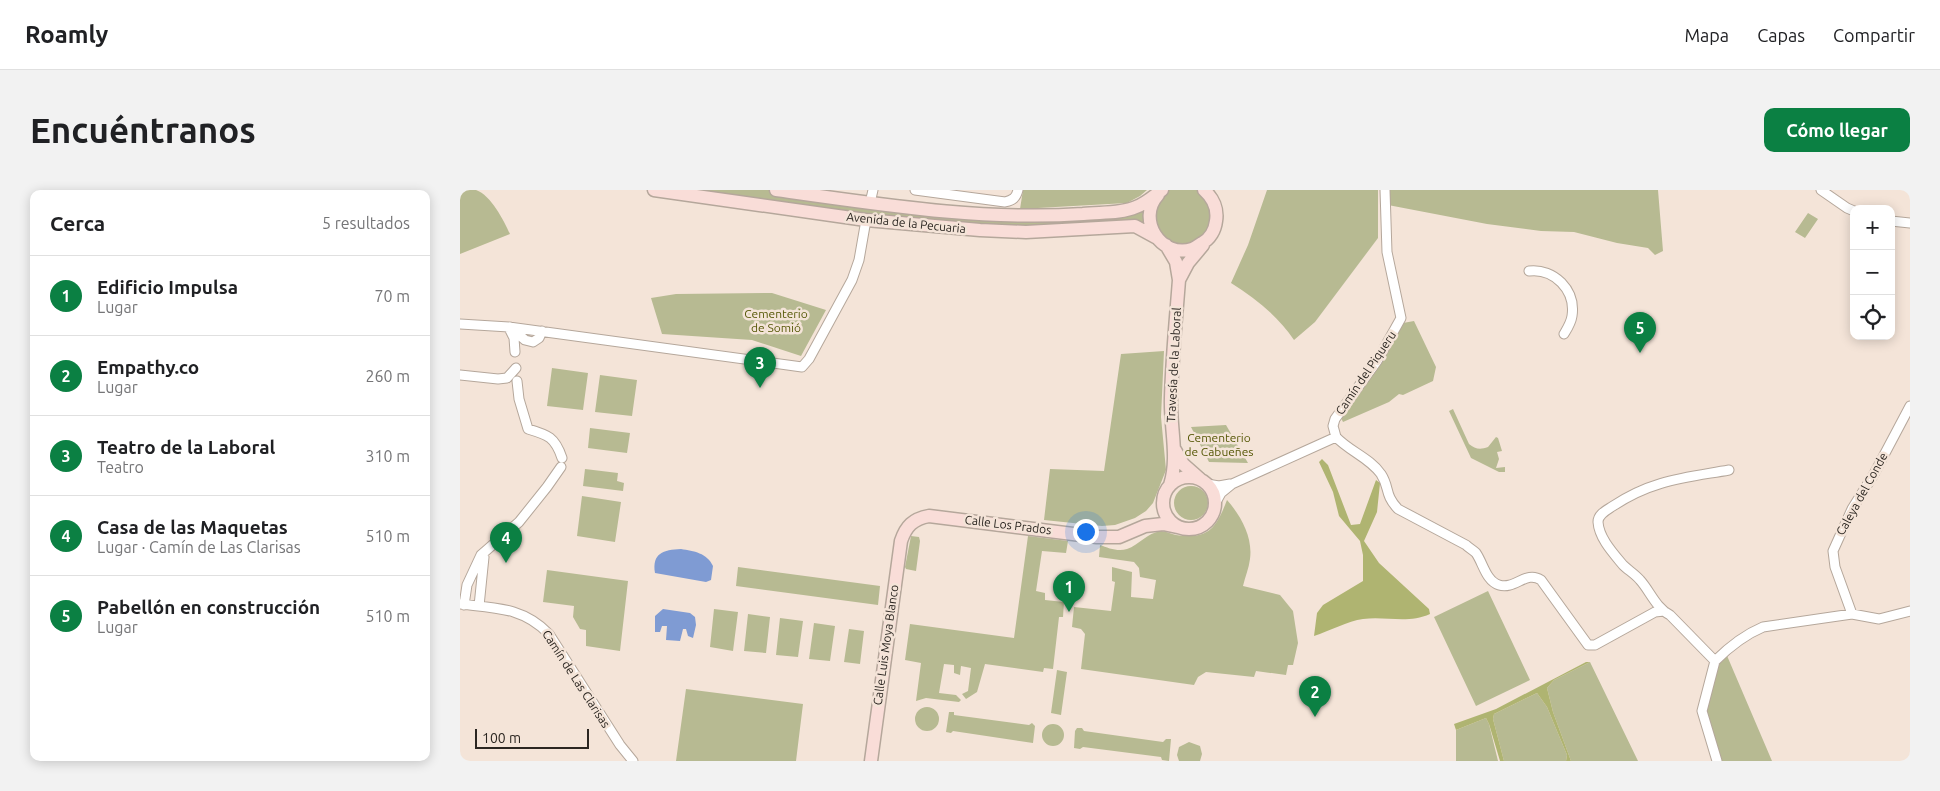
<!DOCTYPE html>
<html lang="es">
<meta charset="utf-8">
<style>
:root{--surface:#fff;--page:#f2f2f2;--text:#202124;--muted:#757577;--line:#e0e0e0;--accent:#0b8043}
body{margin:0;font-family:Ubuntu,sans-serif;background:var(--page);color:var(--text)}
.controls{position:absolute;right:15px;top:15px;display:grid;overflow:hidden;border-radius:10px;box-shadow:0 2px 12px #0003}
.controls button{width:45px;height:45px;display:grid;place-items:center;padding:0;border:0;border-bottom:1px solid var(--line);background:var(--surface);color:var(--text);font:25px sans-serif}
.scale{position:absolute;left:15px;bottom:12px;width:114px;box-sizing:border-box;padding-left:5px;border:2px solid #2b2621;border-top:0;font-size:14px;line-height:18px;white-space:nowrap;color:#2b2621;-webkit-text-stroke:4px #f4e4d8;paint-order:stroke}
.you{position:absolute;left:625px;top:341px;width:18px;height:18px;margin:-12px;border:4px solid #fff;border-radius:50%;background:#1a73e8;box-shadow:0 0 0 8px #1a73e833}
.badge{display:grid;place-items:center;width:32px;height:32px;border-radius:50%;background:var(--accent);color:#fff;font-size:16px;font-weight:700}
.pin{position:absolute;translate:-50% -41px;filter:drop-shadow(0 1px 2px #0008)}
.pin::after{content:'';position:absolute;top:26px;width:18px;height:15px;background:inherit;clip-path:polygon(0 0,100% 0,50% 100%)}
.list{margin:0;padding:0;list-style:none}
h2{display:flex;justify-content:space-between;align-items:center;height:65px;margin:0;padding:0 20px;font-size:21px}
h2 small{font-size:16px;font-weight:400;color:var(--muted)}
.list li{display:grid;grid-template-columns:32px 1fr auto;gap:15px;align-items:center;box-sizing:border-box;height:80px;padding:0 20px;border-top:1px solid var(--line)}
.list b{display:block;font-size:19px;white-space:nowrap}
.list p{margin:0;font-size:16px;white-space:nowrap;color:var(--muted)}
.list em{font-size:16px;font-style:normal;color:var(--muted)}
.icon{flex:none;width:28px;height:28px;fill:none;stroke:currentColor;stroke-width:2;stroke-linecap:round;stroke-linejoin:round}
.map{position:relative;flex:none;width:1450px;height:571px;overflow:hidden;border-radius:10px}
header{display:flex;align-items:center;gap:30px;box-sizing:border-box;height:70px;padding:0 25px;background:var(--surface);border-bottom:1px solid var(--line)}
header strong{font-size:24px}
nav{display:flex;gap:28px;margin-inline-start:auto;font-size:18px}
.intro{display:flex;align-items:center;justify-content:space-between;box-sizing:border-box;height:120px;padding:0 30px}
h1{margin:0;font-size:35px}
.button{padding:12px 22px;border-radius:10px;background:var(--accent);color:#fff;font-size:18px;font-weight:700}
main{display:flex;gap:30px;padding:0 30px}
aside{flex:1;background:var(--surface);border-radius:10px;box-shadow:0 2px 12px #0003}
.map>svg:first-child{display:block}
.green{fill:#b7ba92}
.forest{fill:#afb471}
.water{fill:#7f9bd3}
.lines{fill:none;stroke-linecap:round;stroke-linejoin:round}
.street-casing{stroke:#b5a79b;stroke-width:11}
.secondary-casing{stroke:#b5a79b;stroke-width:15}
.street{stroke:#fff;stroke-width:9}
.secondary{stroke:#f9ddd8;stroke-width:12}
.labels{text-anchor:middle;stroke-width:5;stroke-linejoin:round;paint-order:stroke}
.street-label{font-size:12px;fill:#2b2621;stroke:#f4e4d8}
.park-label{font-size:12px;fill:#565807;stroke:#f4e4d8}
</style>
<header>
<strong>Roamly</strong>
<nav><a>Mapa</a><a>Capas</a><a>Compartir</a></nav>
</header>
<div class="intro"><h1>Encuéntranos</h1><a class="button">Cómo llegar</a></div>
<main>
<aside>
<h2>Cerca<small>5 resultados</small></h2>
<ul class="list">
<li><span class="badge">1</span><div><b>Edificio Impulsa</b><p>Lugar</p></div><em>70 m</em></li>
<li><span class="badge">2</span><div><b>Empathy.co</b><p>Lugar</p></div><em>260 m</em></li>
<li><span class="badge">3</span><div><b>Teatro de la Laboral</b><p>Teatro</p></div><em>310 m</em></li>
<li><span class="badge">4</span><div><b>Casa de las Maquetas</b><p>Lugar · Camín de Las Clarisas</p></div><em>510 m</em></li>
<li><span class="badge">5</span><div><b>Pabellón en construcción</b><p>Lugar</p></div><em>510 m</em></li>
</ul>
</aside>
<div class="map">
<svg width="1450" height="571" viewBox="0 0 1450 571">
<rect width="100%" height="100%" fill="#f4e4d8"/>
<path class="green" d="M0,0C5,0 11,0 16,0C31,5 44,31 50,44L0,64Z
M194,0H316L472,21L667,20L702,0H744L755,36L725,60L686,41L566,42Z
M563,0H687L680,6L667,13L560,19Z
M807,0H918V48L855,132L834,150C818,126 795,108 771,93L788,55Z
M929,0H1198L1203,61L1195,65L1188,58L1157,53L1114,42L1081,41L1027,34L928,15Z
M1348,23L1358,29L1345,48L1335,42Z
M312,103L366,120L341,166L292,150L202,144L191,108L216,104Z
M954,131L976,177L973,191L943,205L939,204L929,212L883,232L881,228L943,133Z
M704,161L701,227L706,280L693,313L686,321L675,328L655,335L642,336L584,330L590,279L644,281L661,164Z
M92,178L128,183L123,220L87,216Z
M140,185L177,190L172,226L135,222Z
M993,219L1009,254C1015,259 1020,260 1028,257L1036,247L1038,248L1042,261L1037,262L1039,269L1036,278L1045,277V282H1039L1011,268L989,221Z
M766,235L788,273L749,272L731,237Z
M130,238L170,243L167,263L128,258Z
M125,279L158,283L157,291L164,293L163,301L123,296Z
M714 313a17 17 0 1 1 34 0a17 17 0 1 1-34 0Z
M122,306L161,312L155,352L117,346Z
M767,310C781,326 793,347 790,369C789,378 785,387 783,396L820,405L833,421L838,453L833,475H828L826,485L796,481L794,487L746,482L738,487L734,495L621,479L625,444L621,439L612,437L614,417L651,421L655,392L652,391V377L672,382L671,407L693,409L696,390L680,387L679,378L674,372L639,367L640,355C648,358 658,362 667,359C679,355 687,343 701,341C706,341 711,344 716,345C749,350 756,338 767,310Z
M451,346L459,347L460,351L456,381L446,379L445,377Z
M568,346L608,351L606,363L582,361L576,401L585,403V410L604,412L603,427H599L593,479L584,478L583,482L525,474L517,502L506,509L502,504L508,501L511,478L501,476L500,485L494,483V475L484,474L479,503L496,505L501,510L499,512L466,508L456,511L461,473L445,470L450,434L554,448Z
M278,377L420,396L418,415L276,396Z
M87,380L168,391L160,461L126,456V440L120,439L113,427L114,416L83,412Z
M1028,401L1070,490L1016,516L974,427Z
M254,419L278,422L273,461L250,457Z
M288,424L310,427L306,463L284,461Z
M320,428L343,431L338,467L316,465Z
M354,433L375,436L370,471L349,469Z
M389,439L404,441L400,474L384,472Z
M1265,461L1312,571H1257L1244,510L1254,479Z
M1130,472L1178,571H1111L1093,522L1087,498L1094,490Z
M597,480L607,482L601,525L591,523Z
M226,499L343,514L336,571H216Z
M1077,503L1087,517L1107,565L1106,571H1044L1033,529L1034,524Z
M455 529a12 12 0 1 1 24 0a12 12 0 1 1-24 0Z
M489,522H494V525L569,535L572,533L575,536L573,553L493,541L491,543L486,542Z
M1026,528L1029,534L1038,571H996V540Z
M582 545a11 11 0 1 1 22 0a11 11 0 1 1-22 0Z
M617,538H622L624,541L703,552L706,549H711L709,571L702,570L701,567L623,557L620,559L614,558L615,541Z
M729,552L740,556L742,564L740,571H719L717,565L719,557Z"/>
<path class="forest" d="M862,269L868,275L891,335L900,334L916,290L920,293L917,322L904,351L919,373L969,419L970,424C948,434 926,426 903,429C888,431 869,441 854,446L857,423L863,415L903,391V365L900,351L879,326L873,302L859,272Z
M1126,472H1130L1094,490L1087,498L1093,522L1111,571H1106L1107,565L1087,517L1077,503L1034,524L1033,529L1044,571H1040L1029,534L1026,528L996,540L994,534L1036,519Z"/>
<path class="water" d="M221,359C234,361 247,363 253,376L251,390L246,392L195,383C192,363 203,360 221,359Z
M203,419L230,423L235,427L236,435L233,448L228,446L226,439H223L220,451L206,450L207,436H202L200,442H195V426Z"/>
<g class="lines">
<g class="street-casing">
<path id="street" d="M455,0L545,12C553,10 556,8 558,0
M925,0L927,62L941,128L917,171L875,229L873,236L876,247C889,261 910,268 921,284C930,298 924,304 938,319L1006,355C1009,358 1013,360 1016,363C1023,373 1026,391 1039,395C1055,400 1066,380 1081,390L1128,455H1135L1195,422L1204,421
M1361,0L1387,18L1394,21
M410,13L413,0
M1431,31L1450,33
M1069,81C1094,78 1116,100 1112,126C1111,133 1107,139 1104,144
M0,134L49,137L342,177L349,169L392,90L399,70L406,30
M50,137L65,150L73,152L79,148L82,141
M50,140L54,148L55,162
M0,185L38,189L47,188L56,178
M57,191L59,209L68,239C88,245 95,247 102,268
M747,294L759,296L770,294
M756,312L761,303L772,294L876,247
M0,414C35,418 63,417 89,444L160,555L173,571
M4,415L7,395L21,365L59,332L87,297L101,277
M19,416L24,367
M1392,424L1375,377L1373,361L1392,319L1414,284L1450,216
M1255,471L1210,425C1196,418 1190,401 1180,390C1175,384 1168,380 1163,375C1153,363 1139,348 1138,332C1138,324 1147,320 1153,316C1192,290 1224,288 1269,280
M1255,471C1269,457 1284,445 1303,437L1392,424L1419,429L1450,421
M1255,471L1242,521L1257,571"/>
</g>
<g class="secondary-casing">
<path id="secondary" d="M194,0L406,30L520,40L566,42L675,36L697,48
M316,0C418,14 520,31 623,24C640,22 660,24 676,17C685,14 694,6 702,0
M698,5C676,29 701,69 732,59C735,58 739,55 742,53C750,49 755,40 756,31C758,19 753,8 744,0
M706,55L716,72L719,90C716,129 712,169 711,208C710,238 719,267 710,295
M719,90L728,73L743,55
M715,260L723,274L740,289
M703 313a26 26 0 1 1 52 0a26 26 0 1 1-52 0Z
M411,571L441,351C446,336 453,329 469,326L637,347H659L685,336L703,334L722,338"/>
</g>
<use href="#street" class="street"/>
<use href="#secondary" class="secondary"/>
</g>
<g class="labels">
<g class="street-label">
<text transform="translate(446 33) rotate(6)" y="4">Avenida de la Pecuaria</text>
<text transform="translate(714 175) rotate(-87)" y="4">Travesía de la Laboral</text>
<text transform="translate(906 183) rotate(-56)" y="4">Camín del Piqueru</text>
<text transform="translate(1402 304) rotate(-61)" y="4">Caleya del Conde</text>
<text transform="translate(548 335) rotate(7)" y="4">Calle Los Prados</text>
<text transform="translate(426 455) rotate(-82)" y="4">Calle Luis Moya Blanco</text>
<text transform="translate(116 489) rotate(57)" y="4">Camín de Las Clarisas</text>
</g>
<g class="park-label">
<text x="316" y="128">Cementerio<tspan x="316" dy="14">de Somió</tspan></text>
<text x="759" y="252">Cementerio<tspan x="759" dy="14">de Cabueñes</tspan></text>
</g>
</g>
</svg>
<div class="controls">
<button>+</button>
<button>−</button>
<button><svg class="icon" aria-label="locate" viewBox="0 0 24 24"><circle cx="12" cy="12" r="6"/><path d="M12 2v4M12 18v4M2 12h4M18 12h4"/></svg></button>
</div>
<div class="scale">100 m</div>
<div class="you"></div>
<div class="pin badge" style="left:609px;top:422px">1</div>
<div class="pin badge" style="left:855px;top:527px">2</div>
<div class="pin badge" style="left:300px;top:198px">3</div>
<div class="pin badge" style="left:46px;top:373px">4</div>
<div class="pin badge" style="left:1180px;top:163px">5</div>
</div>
</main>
